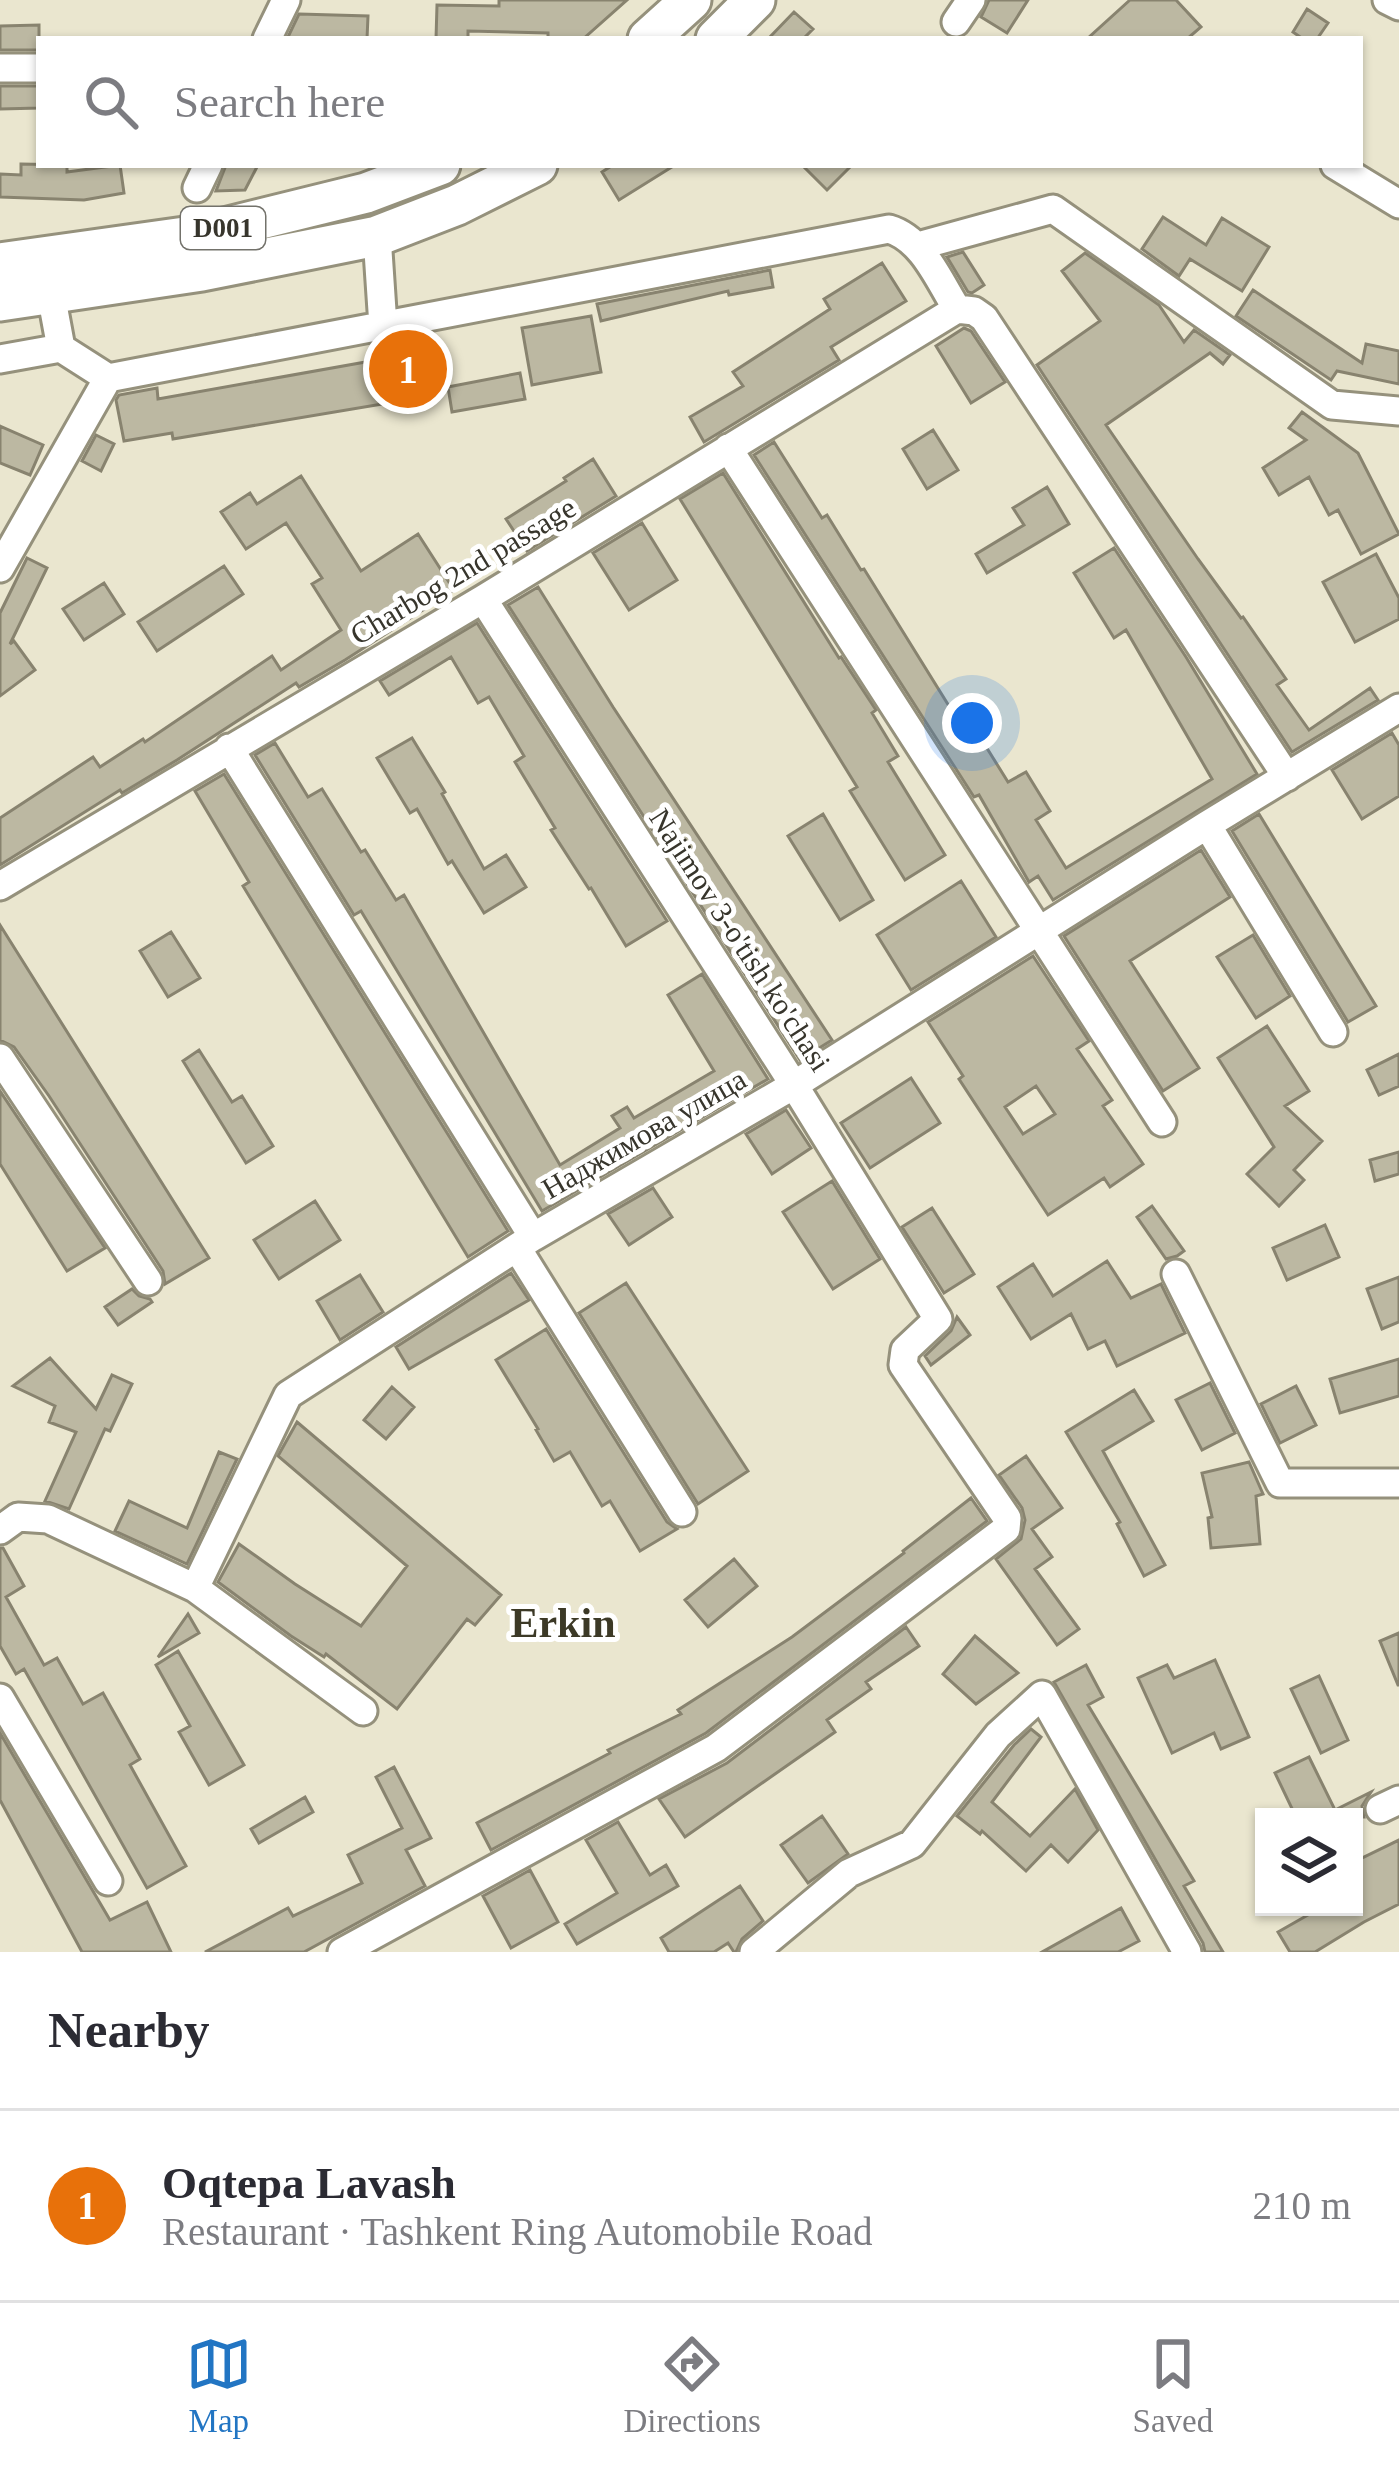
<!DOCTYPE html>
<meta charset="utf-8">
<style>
:root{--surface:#fff;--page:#f7f7f7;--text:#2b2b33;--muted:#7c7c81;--line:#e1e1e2;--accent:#2275c3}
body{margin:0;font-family:Georgia,serif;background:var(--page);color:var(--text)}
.controls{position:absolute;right:36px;bottom:36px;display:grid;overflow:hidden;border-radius:0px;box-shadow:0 3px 9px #0004}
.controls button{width:108px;height:108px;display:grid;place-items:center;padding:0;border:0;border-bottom:3px solid var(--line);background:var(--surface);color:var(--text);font:60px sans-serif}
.you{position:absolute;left:972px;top:723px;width:42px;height:42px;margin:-30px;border:9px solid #fff;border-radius:50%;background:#1a73e8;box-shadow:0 0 0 18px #1a73e833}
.badge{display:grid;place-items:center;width:78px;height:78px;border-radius:50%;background:var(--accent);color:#fff;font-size:39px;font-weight:700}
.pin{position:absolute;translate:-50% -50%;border:6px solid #fff;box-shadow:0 3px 12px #0006}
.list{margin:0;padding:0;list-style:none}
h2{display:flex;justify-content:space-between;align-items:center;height:156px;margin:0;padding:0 48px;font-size:51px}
h2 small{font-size:39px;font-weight:400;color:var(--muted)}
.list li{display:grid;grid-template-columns:78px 1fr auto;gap:36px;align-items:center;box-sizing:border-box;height:192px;padding:0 48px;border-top:3px solid var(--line)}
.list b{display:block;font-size:45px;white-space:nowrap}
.list p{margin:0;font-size:39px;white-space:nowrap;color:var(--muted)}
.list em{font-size:39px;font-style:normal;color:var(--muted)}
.icon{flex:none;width:66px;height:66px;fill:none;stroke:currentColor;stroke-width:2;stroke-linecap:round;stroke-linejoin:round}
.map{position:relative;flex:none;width:1399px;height:1952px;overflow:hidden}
.search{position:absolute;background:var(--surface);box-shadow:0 3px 9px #0004;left:36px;right:36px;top:36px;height:132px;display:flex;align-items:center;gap:30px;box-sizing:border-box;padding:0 42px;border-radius:0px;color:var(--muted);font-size:45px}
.sheet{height:348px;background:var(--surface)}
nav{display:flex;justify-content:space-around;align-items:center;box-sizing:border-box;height:168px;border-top:3px solid var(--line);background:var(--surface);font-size:33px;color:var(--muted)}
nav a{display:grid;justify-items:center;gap:6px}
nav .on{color:var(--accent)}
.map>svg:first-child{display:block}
.building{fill:#bcb8a2;stroke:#88836f;stroke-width:3;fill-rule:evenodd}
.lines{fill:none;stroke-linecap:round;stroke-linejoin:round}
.minor-casing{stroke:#95917c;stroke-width:33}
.highway-casing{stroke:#95917c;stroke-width:45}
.minor{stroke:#fff;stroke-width:27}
.highway{stroke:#fff;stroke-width:39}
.labels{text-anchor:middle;stroke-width:10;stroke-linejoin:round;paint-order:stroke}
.shield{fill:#fff;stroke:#73726b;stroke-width:3}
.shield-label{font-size:27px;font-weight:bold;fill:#37352c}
.street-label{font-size:30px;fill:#37352c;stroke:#fff}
.district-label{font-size:42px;font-weight:bold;fill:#3c3926;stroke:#fff}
</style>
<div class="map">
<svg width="1399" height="1952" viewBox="0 0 1399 1952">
<rect width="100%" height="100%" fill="#eae6cf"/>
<path class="building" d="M499,0H627L583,39H548V33L468,31V39H436L437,5L499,6Z
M989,0H1028L1007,33L981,17Z
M1130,0H1176L1201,27L1187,39H1087Z
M1307,9L1328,23L1317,39H1303L1293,32Z
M794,12L813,29L803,39H768Z
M299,14L368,16L367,39H287Z
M39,25V50H0V26Z
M0,86H39V108L0,109Z
M21,164L67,165V172L120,165L124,193L84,200L0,197V174L21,175Z
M226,165H258L245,190L216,191Z
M613,165H675L619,200L602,172Z
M802,165H852L827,190Z
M1163,217L1206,245L1222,218L1269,247L1242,291L1190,259L1179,276L1142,249Z
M963,252L984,285L972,293L968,292L947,257Z
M1085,253L1159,305L1184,342L1194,330L1230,355L1223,364L1210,353L1106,425L1198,559L1241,618L1243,617L1286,679L1277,685L1309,730L1370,688L1378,700L1292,752L1037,365L1100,321L1062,271Z
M882,263L906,301L831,347L839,360L704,442L690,417L743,386L733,372L830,309L824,299Z
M770,270L773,287L729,295L728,291L601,321L597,304Z
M1253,290L1362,363L1366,344L1399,351V384L1337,371L1331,380L1236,316Z
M591,316L601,372L532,385L522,328Z
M964,328L971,331L1005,382L971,403L936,346Z
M416,353L424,397L173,439L172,433L124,441L116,400L119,395L157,388L158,399Z
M520,373L525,399L452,412L448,387Z
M1302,412L1358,453L1399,534L1361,554L1338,510L1329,515L1309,477L1279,495L1263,468L1306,440L1289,428Z
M0,426L43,445L30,475L0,463Z
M933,430L958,470L927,489L903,449Z
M96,435L114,444L101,471L82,461Z
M774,442L822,518L827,515L861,570L864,569L967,735L975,729L1008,782L1026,772L1050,811L1036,820L1066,868L1212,779L1126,630L1114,638L1074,573L1114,548L1186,657L1257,774L1053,900L1038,876L1029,882L979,795L974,797L754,455Z
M593,459L616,496L527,551L506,519L566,481L564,478Z
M723,473L839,658L841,657L876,710L872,713L898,756L888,762L945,855L905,880L850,791L857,787L680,499Z
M301,476L361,571L418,534L454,590L345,660L299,687L296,683L177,760L122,793L120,790L0,865V818L93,757L100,767L143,739L145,742L272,656L281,670L341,630L312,584L322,578L286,523L246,549L221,512L250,493L257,504Z
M1047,487L1069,524L987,573L976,554L1024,525L1013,508Z
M642,523L677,580L629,610L593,553Z
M1376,554L1399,598V619L1355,642L1323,582Z
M27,558L47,568L10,644L14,641L35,670L0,696V613Z
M224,566L243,594L157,651L138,622Z
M104,583L124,614L84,640L63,609Z
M538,587L613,707L832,1040L800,1060L508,605Z
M477,623L667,921L626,946L591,888L589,889L551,830L555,828L515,762L524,756L489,697L478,703L451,657L389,695L380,681Z
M1392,733L1399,745V796L1362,819L1332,770Z
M412,738L445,792L442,794L484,869L506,855L526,887L484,913L452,861L448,864L417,809L410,813L377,758Z
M275,743L308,797L322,789L361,852L365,850L396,900L404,895L560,1165L620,1128L612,1116L627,1107L634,1118L714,1071L668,995L702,974L768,1079L542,1211L361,911L354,915L255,755Z
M224,774L508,1231L468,1257L243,886L249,882L195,791Z
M823,814L873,900L840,920L788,836Z
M1259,814L1376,1006L1348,1022L1232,831Z
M1201,850L1230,897L1130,961L1199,1068L1163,1091L1064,936Z
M961,881L996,937L911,990L877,935Z
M0,925L209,1258L165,1284L163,1271L49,1096L14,1047L0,1040Z
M171,932L200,978L168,997L140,951Z
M1253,935L1290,996L1256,1018L1217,957Z
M1033,956L1089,1041L1077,1049L1112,1100L1103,1106L1143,1164L1110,1187L1104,1178L1048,1215L959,1079L963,1076L928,1022ZM1036,1086L1055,1114L1023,1134L1005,1107Z
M1267,1026L1309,1091L1285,1106L1322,1141L1294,1170L1304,1180L1279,1206L1247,1174L1274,1147L1218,1058Z
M199,1050L232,1102L242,1096L273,1146L246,1163L183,1061Z
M1399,1054V1086L1379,1095L1367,1070Z
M911,1078L940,1123L870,1168L841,1123Z
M0,1091L105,1248L67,1271L0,1164Z
M786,1110L811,1148L772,1174L746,1134Z
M1399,1152V1174L1375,1181L1370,1160Z
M832,1181L880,1259L833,1289L783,1212Z
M653,1188L672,1217L629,1245L608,1214Z
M315,1201L340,1240L279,1279L254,1240Z
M1152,1206L1184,1251L1177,1256L1166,1259L1137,1217Z
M932,1208L974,1274L944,1293L902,1227Z
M1325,1225L1339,1257L1287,1280L1273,1248Z
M1107,1261L1131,1298L1161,1284L1185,1333L1117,1366L1105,1341L1088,1349L1071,1314L1031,1339L998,1287L1033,1264L1053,1296Z
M511,1273L529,1300L409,1369L396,1347Z
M360,1275L383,1312L340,1340L317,1301Z
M1399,1277V1322L1382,1329L1367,1289Z
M626,1283L748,1471L698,1504L579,1313Z
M132,1289L139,1296L150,1299L152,1302L118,1325L105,1307Z
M957,1317L970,1335L931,1365L925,1356L951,1331Z
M546,1329L667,1522L677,1529L640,1551L610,1501L602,1506L570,1452L554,1461L536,1430L538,1429L496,1360Z
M50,1358L96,1409L112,1375L132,1384L110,1431L105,1429L69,1509L45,1501L76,1432L49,1422L55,1406L13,1386Z
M1399,1359V1396L1340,1413L1330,1379Z
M1210,1383L1235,1433L1202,1450L1176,1400Z
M1296,1386L1316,1425L1280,1443L1261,1404Z
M392,1387L414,1407L386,1439L364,1420Z
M1134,1390L1153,1421L1103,1451L1165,1565L1144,1576L1117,1524L1120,1522L1066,1432Z
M297,1422L501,1595L475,1625L467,1619L397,1709L326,1654L324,1657L291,1636L218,1582L239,1544L295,1584L361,1626L407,1566L278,1456Z
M219,1452L237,1459L187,1564L115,1531L129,1501L187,1528Z
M1026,1456L1062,1508L1032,1529L1052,1557L1035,1569L1079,1629L1057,1645L996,1559L1021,1539L1025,1520L1022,1508L999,1475Z
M1249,1462L1263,1494L1256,1496L1260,1544L1211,1548L1208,1518L1212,1517L1202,1473Z
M971,1498L987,1521L706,1733L491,1850L477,1823L610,1753L608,1750L681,1714L678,1710L792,1637L904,1553L903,1551Z
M0,1548H3L24,1586L6,1597L44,1665L57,1658L83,1704L103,1693L140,1759L130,1765L186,1866L147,1888L24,1669L16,1674L0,1646Z
M734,1559L757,1586L708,1627L685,1600Z
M188,1614L199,1633L158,1657Z
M906,1627L919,1646L866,1682L871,1689L827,1720L835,1732L685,1837L659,1799L727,1763Z
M1399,1633V1685H1398L1380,1641Z
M975,1636L1018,1673L976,1704L943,1674Z
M178,1651L244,1765L209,1785L179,1732L190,1726L156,1665Z
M1215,1660L1249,1737L1221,1749L1214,1733L1172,1753L1138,1678L1167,1665L1174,1678Z
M1086,1665L1103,1697L1088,1705L1194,1881L1184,1886L1223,1952H1205L1203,1943L1054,1682Z
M1319,1676L1348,1740L1321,1753L1291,1689Z
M1031,1729L1041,1737L992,1802L1030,1836L1075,1789L1098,1830L1068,1862L1051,1845L1026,1871L982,1831L980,1834L957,1816L1014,1745Z
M0,1733L110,1920L147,1902L171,1952H82L0,1800Z
M1309,1757L1335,1810L1371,1792L1362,1806L1364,1817H1296L1275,1773Z
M394,1767L431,1838L406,1850L425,1886L304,1952H205L288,1908L293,1916L362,1883L348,1855L402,1828L376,1777Z
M305,1797L313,1812L259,1843L251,1829Z
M822,1816L848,1854L808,1883L781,1845Z
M618,1822L650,1875L666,1865L678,1886L577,1944L565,1924L617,1893L586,1840Z
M1399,1840V1904L1364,1922L1315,1952H1290L1278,1932L1322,1907H1354V1862Z
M530,1870L558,1922L511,1948L483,1896Z
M740,1886L763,1921L742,1939L736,1952H734L728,1943L714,1952H669L661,1938Z
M1121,1908L1139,1941L1118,1952H1042Z"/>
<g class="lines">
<g class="minor-casing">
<path id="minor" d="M1387,0L1399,6
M956,22L971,0
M267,39L286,0
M0,68H39
M1335,165L1399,204
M197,188L208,165
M377,236L383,326
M918,246L1053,209L1332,405L1399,411
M51,294L61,348
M0,359L61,348L108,378L889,229C923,239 939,281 957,309L974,311L984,318L1287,777
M728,448L1162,1122
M0,568L108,378
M229,748L533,1237
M1207,825L1333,1032
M0,886L483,599L957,309
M0,1058L148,1281
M517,1248L682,1512
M1176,1274L1280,1483H1399
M0,1530L18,1517L48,1519L195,1588L288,1395L533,1237L794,1085L1207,825L1399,708
M195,1588L363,1711
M0,1698L108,1881
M1380,1809L1399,1800
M342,1952L716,1748L1006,1529L1007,1518L903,1365L905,1350L938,1319L794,1085L483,599
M754,1952L849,1873L912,1844L998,1735L1042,1695L1187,1952"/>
</g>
<g class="highway-casing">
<path id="highway" d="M648,39L691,0
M716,39L755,0
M0,263L192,236L366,193L440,165
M0,301L202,271L377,236L457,205L537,165"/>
</g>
<use href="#minor" class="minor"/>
<use href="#highway" class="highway"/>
</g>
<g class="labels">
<rect class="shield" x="181" y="207" width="84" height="42" rx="9"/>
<g class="shield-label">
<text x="223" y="237">D001</text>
</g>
<g class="street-label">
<text transform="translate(463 571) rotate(-31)" y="10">Charbog 2nd passage</text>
<text transform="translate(740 940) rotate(57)" y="10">Najimov 3-o'tish ko'chasi</text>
<text transform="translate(644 1134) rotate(-30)" y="10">Наджимова улица</text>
</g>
<g class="district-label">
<text x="563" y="1637">Erkin</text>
</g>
</g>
</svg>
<div class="controls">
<button><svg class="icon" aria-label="layers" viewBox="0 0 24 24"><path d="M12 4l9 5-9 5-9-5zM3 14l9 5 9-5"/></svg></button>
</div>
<div class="you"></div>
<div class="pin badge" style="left:408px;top:369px;background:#e8710a">1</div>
<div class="search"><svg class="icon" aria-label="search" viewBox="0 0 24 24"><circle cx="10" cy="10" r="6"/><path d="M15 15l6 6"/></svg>Search here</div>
</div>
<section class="sheet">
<h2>Nearby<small></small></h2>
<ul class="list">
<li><span class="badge" style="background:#e8710a">1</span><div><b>Oqtepa Lavash</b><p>Restaurant · Tashkent Ring Automobile Road</p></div><em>210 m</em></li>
</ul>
</section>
<nav>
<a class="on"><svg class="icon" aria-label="map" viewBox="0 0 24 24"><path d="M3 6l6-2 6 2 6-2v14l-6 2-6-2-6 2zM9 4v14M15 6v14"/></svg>Map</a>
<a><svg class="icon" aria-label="directions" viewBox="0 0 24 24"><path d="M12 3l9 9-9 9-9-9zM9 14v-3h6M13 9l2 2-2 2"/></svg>Directions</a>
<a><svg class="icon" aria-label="saved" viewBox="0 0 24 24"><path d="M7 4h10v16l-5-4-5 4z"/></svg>Saved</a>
</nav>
